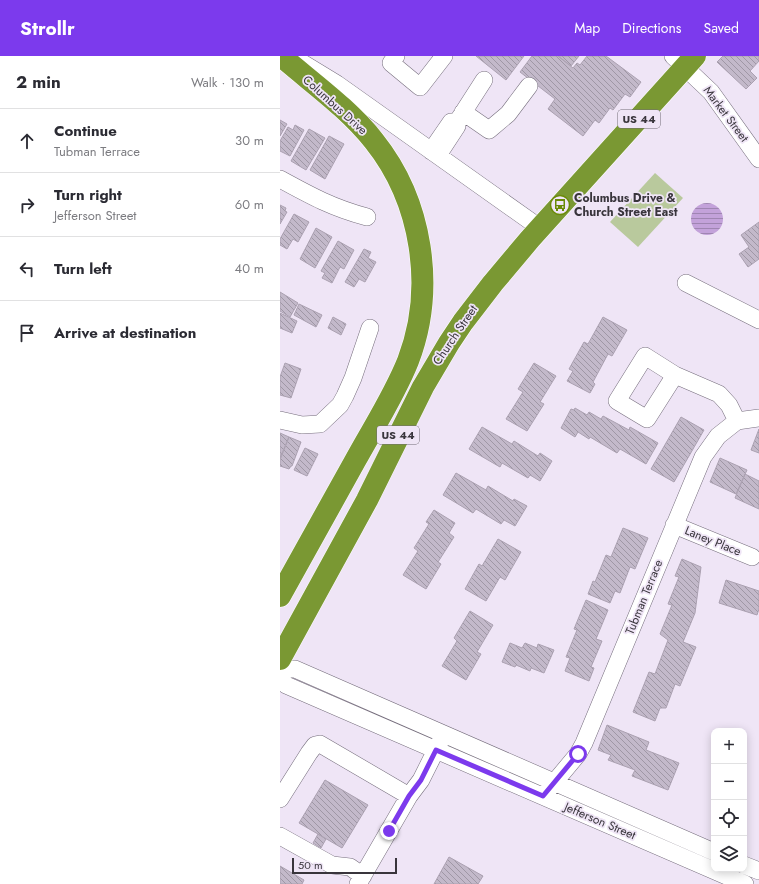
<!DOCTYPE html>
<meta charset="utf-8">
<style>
:root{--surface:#fff;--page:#f2f2f3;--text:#2b2b33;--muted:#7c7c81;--line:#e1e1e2;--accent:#7c3aed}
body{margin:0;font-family:Jost,sans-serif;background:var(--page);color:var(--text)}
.controls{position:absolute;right:12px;bottom:12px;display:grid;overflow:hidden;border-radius:8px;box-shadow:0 2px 10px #0003}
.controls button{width:36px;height:36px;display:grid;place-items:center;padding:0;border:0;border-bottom:1px solid var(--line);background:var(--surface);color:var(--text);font:20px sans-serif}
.scale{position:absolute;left:12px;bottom:10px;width:105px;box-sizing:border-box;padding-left:4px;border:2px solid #39353c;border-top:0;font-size:11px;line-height:14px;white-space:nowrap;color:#39353c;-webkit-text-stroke:3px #efe5f6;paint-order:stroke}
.stop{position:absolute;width:12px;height:12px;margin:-9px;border:3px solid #7c3aed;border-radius:50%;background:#fff}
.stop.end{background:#7c3aed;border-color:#fff;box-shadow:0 1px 4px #0008}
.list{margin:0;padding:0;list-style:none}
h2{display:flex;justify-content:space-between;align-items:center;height:52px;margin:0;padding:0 16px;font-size:17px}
h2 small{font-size:13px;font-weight:400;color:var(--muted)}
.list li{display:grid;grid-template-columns:26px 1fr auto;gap:12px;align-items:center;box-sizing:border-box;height:64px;padding:0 16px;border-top:1px solid var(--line)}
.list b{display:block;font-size:15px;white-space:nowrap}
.list p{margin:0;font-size:13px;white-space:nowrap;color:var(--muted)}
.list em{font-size:13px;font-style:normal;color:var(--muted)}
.icon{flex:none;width:22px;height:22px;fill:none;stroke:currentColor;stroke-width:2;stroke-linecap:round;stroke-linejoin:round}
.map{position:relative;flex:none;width:479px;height:828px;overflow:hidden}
header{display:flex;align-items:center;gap:24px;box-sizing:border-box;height:56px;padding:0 20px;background:var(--accent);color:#fff}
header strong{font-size:19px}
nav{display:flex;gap:22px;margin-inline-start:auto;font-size:14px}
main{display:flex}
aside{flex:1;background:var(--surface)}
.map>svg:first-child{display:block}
.garden{fill:#b9c99d}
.water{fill:url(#water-rules)}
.building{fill:url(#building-back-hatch);stroke:#aba1b1}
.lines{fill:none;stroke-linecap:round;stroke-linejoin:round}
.minor-casing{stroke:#766e7d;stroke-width:18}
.highway-casing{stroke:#fff;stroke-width:23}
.minor{stroke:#fff;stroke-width:17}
.highway{stroke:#7a9833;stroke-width:22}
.route{stroke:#7c3aed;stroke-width:5}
.labels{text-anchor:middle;stroke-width:3.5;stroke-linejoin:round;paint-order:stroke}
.shield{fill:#efe5f6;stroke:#706a74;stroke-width:1}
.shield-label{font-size:11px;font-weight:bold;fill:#39353c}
.street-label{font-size:12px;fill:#39353c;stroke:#efe5f6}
.poi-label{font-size:12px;font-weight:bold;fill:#39353c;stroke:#efe5f6;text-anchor:start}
</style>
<header>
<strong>Strollr</strong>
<nav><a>Map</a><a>Directions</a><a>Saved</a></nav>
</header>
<main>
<aside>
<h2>2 min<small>Walk · 130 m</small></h2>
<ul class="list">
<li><svg class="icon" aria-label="ahead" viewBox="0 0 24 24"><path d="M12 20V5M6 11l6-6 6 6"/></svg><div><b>Continue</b><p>Tubman Terrace</p></div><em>30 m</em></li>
<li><svg class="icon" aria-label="right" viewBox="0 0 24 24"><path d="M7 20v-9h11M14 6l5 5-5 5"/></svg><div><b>Turn right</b><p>Jefferson Street</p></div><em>60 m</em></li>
<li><svg class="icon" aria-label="left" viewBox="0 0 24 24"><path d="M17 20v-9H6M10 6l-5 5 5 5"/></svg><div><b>Turn left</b></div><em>40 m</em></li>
<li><svg class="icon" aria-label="arrive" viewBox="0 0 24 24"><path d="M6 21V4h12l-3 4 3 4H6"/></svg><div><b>Arrive at destination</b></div></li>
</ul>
</aside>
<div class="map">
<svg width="479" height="828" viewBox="0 0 479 828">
<defs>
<pattern id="water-rules" width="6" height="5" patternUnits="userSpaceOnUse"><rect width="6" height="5" fill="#c3a2da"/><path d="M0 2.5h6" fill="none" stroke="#9f85b2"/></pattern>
<pattern id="building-back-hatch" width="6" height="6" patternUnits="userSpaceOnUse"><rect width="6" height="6" fill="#c3b9ca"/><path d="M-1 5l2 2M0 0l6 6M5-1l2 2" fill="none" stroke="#9f97a5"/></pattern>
</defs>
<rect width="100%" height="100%" fill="#efe5f6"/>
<path class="garden" d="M375,117L403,142L358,191L330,166Z"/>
<path class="water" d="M411 163a16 16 0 1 1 32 0a16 16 0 1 1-32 0Z"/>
<path class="building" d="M196,0H244L226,24Z
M252,0H278L293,12L297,7L300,9L307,0H326L361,26L350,41L345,38L333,54L330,52L319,67L315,64L303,80L268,53L275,43L240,16Z
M278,0H299L291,10Z
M443,0H479V5L470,15L477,22L466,33L437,6Z
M0,64L7,68L0,80Z
M15,69L24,74L10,100L0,95V85L8,71L13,74Z
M29,73L45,82L26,114L11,105Z
M49,80L64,88L45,123L30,114Z
M0,149L6,152L5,155L7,156L0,168Z
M14,158L29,166L18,186L13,183L7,193L0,189V183Z
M479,166V203L468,211L459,198L469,191L461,179Z
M36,172L52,181L35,212L20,203Z
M58,185L74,194L64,213L60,211L52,227L42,222L45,217L41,215Z
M84,193L91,196L88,202L96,206L85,226L79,223L74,231L65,226Z
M0,236L18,247L10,261L0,255Z
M19,248L42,259L36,271L14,259Z
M0,257L17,265L12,277L0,272Z
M53,261L66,268L61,279L48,272Z
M323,261L347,274L332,300L328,298L313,326L315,328L310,337L287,325L293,315L289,313L304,286L308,288Z
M5,307L21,313L11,342L0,339V321Z
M254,307L276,320L260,346L264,348L247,375L226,363L243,336L238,333Z
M295,352L307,359L309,356L321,363L323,360L349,374L350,371L378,387L366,408L340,393L337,397L310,381L309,383L298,376L295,381L281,372L291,353L294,354Z
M401,361L424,374L394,426L371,413Z
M202,371L232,388L234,385L258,400L260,397L272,405L260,425L250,419L248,422L222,407L220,411L189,393Z
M479,373V397L471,394Z
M0,377L9,381L0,402Z
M9,381L21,386L12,410H11L9,413L0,410V404Z
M25,392L38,398L27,420L14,414Z
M440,402L467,414L456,438L430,426Z
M176,417L206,434L208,430L233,445L234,443L247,450L235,470L224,464L221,468L196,453L193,457L163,439Z
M465,418L479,425V453L455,442Z
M154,454L175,467L169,477L174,481L158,506L161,508L146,533L123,519L138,495L134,492L149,468L146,466Z
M343,472L368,482L355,513L350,511L340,537L335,535L330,547L308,538L313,525L315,526L326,499L331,501Z
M218,483L241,496L225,524L220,521L206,545L185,533L199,508L202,510Z
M402,503L421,511L415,557L403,586L416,591L400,630L395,628L386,652H380L375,665L353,656L369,616L375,618L388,584L380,578L392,549L388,548L399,521L395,520Z
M446,524L479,535V553L477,559L439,547Z
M306,544L328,554L316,583L322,585L311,611L314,612L309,625L285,615L290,602L286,601L297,574L294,573Z
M190,555L213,569L197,596L201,598L186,624L162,610L177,585L174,582Z
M230,587L242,592L245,587L257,592L258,588L274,594L264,617L251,612L250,615L236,609L235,611L222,606Z
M327,669L369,686L366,694L399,707L388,734L352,720L355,714L328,704L331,699L318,694Z
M45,724L88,749L62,792L19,767Z
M38,778L46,783L41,792L33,787Z
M169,801L203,820L198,828H154Z
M0,810L24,824L22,828H0Z"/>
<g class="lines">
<g class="minor-casing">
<path id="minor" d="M116,0L111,7L140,31L164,0
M393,0L431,36L479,103
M16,3L57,28L260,172
M183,56L209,74L228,58L249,30
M177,66L204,24
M151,95L171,66H177V70L158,99
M0,123C31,140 53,152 87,161
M406,227L479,264
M395,319L367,363L337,345L365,300L395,319L439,338L449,349L457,365
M0,364L22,369L40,368L60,349L65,340L73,322L90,272
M394,469L472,501
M0,613H15L434,796
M0,623L6,629L465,828
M268,734L298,698L304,687L423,401L438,380L457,365L479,362
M0,743L29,697L35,689L40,688L129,740
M0,780L52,809L70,811L83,820
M464,809L479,815
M78,828L129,740L141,724L161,684"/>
</g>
<g class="highway-casing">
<path id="highway" d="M0,540C25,495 50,450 75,405C93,372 114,340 128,305C156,232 142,145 94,85C68,52 32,27 1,0
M0,603L87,444L143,331L169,287L183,266L213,227L250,183L415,0"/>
</g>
<use href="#minor" class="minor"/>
<use href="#highway" class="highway"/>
</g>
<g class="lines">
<path class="route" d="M109,775L129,740L141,724L156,694L263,740L298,698"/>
</g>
<defs>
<g id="bus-ring" transform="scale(1)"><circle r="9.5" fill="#efe5f6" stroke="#6b8a08" stroke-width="1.5"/><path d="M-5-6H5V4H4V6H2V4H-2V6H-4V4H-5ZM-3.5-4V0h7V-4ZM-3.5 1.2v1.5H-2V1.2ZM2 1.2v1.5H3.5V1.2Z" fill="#6b8a08"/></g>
</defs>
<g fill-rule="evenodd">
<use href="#bus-ring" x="280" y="149"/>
</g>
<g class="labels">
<g class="shield">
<rect x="338" y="54" width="42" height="18" rx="3"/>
<rect x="97" y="370" width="42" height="18" rx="3"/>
</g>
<g class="shield-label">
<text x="359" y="67">US 44</text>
<text x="118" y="383">US 44</text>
</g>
<g class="street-label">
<text transform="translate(55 49) rotate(42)" y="4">Columbus Drive</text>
<text transform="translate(446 58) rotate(53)" y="4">Market Street</text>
<text transform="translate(175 279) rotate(-56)" y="4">Church Street</text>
<text transform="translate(433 485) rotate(22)" y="4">Laney Place</text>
<text transform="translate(364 541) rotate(-68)" y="4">Tubman Terrace</text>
<text transform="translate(320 765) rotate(23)" y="4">Jefferson Street</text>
</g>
<g class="poi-label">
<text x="294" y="146">Columbus Drive &amp;<tspan x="294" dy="14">Church Street East</tspan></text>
</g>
</g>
</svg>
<div class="controls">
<button>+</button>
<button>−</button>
<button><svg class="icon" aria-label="locate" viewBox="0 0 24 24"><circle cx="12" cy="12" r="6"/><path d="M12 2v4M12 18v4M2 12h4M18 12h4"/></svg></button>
<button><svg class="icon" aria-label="layers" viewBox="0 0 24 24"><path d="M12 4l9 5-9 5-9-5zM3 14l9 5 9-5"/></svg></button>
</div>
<div class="scale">50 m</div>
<div class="stop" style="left:298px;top:698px"></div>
<div class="stop end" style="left:109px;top:775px"></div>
</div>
</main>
